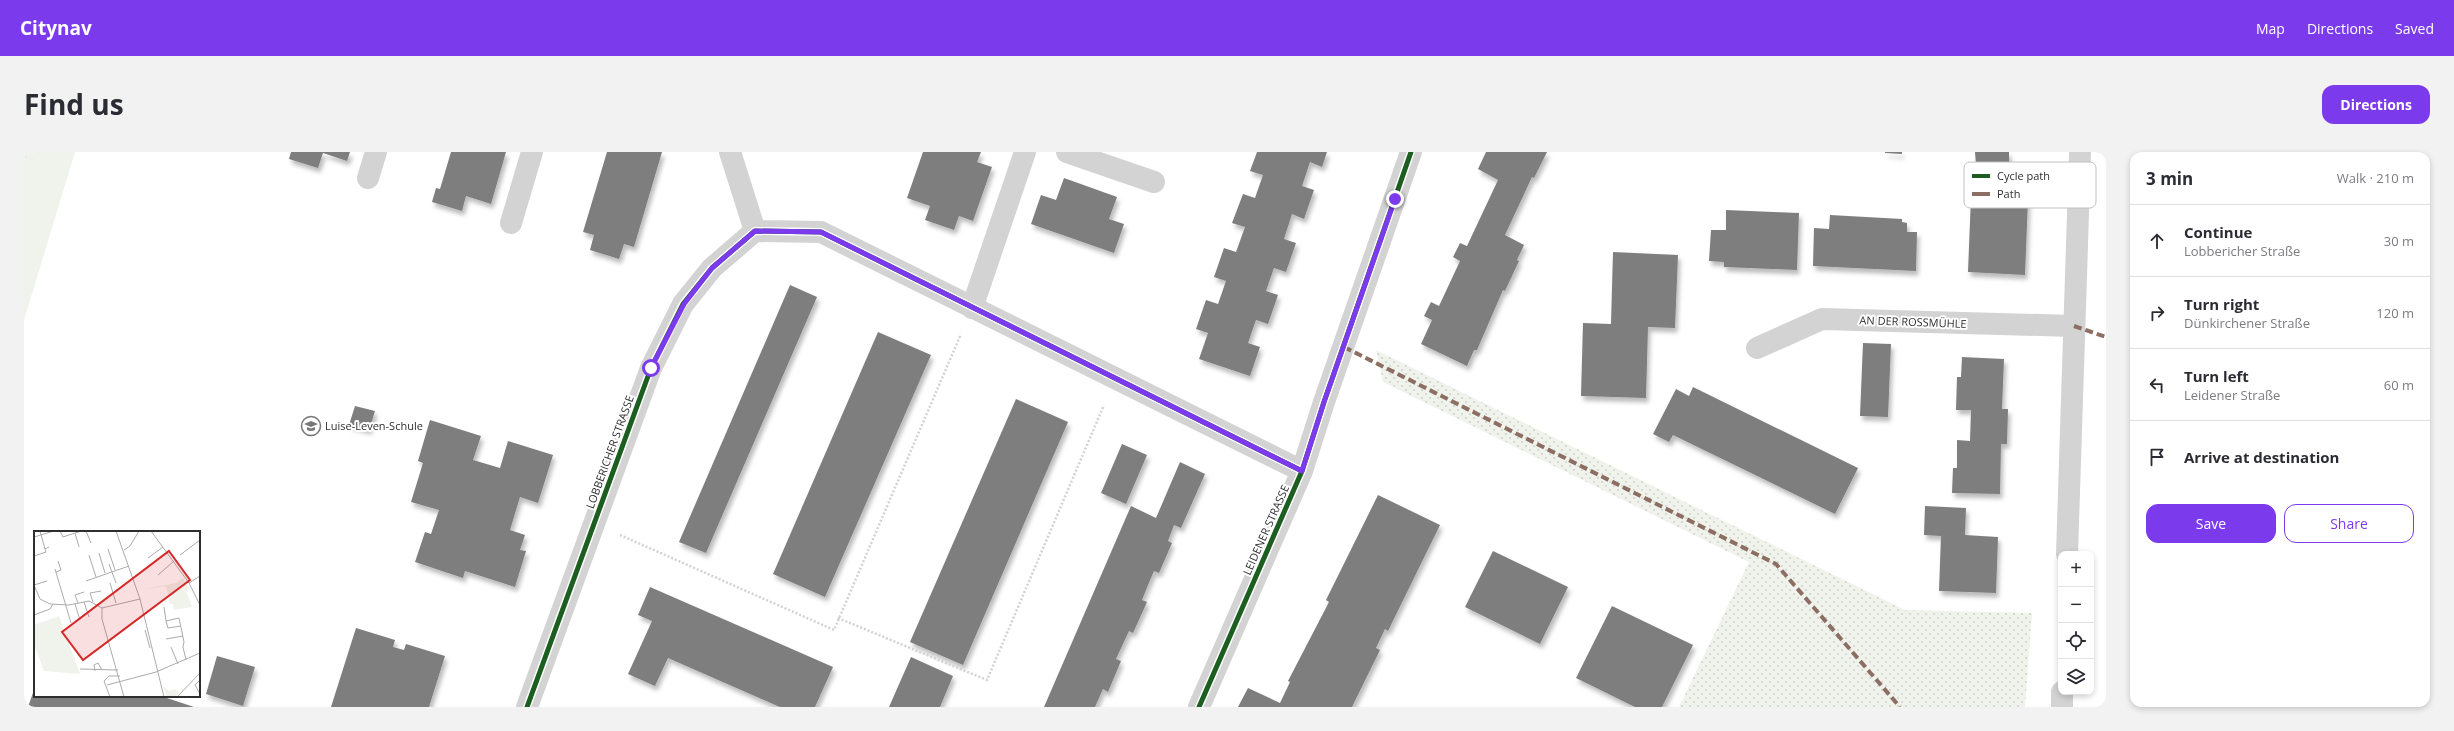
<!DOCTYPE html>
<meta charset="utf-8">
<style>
:root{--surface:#fff;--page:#f2f2f3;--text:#2b2b33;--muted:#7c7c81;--line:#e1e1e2;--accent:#7c3aed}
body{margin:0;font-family:"Open Sans",sans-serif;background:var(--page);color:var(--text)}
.controls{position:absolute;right:12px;bottom:12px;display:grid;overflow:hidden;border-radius:8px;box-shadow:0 2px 6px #0003}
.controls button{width:36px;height:36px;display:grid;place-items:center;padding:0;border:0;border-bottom:1px solid var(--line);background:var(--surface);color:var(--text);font:20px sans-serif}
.stop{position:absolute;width:12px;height:12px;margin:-9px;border:3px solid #7c3aed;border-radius:50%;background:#fff}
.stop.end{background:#7c3aed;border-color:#fff;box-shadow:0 1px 4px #0008}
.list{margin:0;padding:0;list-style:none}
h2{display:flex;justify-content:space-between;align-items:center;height:52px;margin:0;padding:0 16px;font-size:17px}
h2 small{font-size:13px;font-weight:400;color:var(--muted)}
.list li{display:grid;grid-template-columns:26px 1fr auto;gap:12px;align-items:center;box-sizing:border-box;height:72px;padding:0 16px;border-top:1px solid var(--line)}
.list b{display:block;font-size:15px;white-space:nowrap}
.list p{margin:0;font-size:13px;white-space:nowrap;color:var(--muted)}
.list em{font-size:13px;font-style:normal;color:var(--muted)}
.actions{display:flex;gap:8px;padding:12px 16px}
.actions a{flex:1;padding:9px 0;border:1px solid var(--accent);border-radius:12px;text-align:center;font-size:14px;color:var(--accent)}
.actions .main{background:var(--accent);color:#fff}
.icon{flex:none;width:22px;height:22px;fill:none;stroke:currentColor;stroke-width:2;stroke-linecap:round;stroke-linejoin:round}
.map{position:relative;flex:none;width:2082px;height:555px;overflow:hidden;border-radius:12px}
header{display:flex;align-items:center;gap:24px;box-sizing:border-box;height:56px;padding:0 20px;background:var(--accent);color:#fff}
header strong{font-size:19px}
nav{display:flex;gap:22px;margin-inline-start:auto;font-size:14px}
.intro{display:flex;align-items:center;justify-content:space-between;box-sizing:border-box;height:96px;padding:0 24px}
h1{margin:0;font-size:28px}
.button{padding:10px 18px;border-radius:12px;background:var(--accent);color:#fff;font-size:14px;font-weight:700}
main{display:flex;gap:24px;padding:0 24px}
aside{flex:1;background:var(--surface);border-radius:12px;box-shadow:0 2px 6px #0003}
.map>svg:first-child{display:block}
.grass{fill:url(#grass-dots)}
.park{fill:#f0f3ec}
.building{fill:#7e7e7e;filter:url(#shadow)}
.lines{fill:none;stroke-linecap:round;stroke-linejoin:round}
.path{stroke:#d2d2d2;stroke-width:2.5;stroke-dasharray:2 2;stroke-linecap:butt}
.minor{stroke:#d3d3d3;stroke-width:22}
.quiet{stroke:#8d6e63;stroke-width:4;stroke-dasharray:8 4;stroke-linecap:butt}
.cycleway-casing{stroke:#fff;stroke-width:8}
.cycleway{stroke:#1b5e20;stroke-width:5}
.route{stroke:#7c3aed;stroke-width:5}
.labels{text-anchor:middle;stroke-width:4;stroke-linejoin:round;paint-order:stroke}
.street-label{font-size:11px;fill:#2e2e2e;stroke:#fff}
.poi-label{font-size:11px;fill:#2e2e2e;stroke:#fff;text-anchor:start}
.inset-road{fill:none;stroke:#ababab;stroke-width:1}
.view{fill:#d62828;fill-opacity:0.15;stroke:#d62828;stroke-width:2}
.inset-edge{fill:none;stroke:#2e2e2e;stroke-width:2}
.key{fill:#fff;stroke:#c0c0c0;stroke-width:1}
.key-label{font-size:11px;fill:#2e2e2e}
</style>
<header>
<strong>Citynav</strong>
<nav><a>Map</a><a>Directions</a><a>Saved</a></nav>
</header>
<div class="intro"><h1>Find us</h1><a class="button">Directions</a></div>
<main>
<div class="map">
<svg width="2082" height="555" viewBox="0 0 2082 555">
<defs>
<pattern id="grass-dots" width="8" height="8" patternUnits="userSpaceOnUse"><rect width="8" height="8" fill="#f0f3ec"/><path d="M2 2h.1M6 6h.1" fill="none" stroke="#ced1cb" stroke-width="1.8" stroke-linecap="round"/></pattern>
<filter id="shadow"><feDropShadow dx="2.5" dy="4.5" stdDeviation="2" flood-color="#0004"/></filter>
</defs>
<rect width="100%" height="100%" fill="#fff"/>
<path class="grass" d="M1352,198L1881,458L2008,461L2001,555H1655L1725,410L1359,230Z"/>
<path class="park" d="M0,0H51L0,168Z"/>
<path class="building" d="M267,0H326L323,9L299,1L294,16L265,7Z
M427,0H482L467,52L442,44L438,59L408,50L412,36L416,37Z
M583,0H638L610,95L600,92L595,107L566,98L570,83L559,80Z
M899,0H957L953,10L968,15L949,69L935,64L930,78L901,68L906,54L883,46Z
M1233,0H1303L1298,15L1286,10L1278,34L1290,38L1280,67L1268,62L1260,87L1272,91L1262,120L1250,116L1242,139L1254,143L1244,172L1232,168L1224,191L1236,195L1226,224L1175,207L1184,181L1172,177L1182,148L1194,152L1202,129L1190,125L1200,96L1212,100L1221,75L1208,71L1219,42L1231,46L1239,23L1226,19Z
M1462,0H1523L1510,26L1508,25L1481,83L1500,93L1493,108L1495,109L1481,139L1479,138L1453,198H1450L1443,214L1397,192L1408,168L1400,164L1407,150L1415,154L1436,109L1429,105L1436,91L1443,94L1474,28L1454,17Z
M1861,0H1878V2L1861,1Z
M1951,0H1985V13H1952Z
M1964,21H2000L1999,47H2004L2001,123L1944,120L1947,45H1963Z
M1040,26L1093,45L1085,67L1100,72L1090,101L1007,72L1017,43L1032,48Z
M1702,58L1775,61L1773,118L1700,115V110L1685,109L1687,78H1702Z
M1806,63L1878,67V70L1883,71V80H1893L1892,119L1789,114L1790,76L1805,77Z
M1589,100L1654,103L1651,176L1624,175L1622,246L1557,244L1559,171L1587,172Z
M766,133L793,145L682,401L655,390Z
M854,180L907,203L801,445L749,422Z
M1839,191L1867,192L1864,265L1836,264Z
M1938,205L1980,207L1978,257H1984L1983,292H1977L1976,342L1928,341L1929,316H1933V288L1946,289L1947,258H1932L1933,225H1937Z
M1669,235L1834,316L1811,362L1649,283L1645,290L1629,282L1652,237L1665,244Z
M992,247L1044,270L939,513L886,490Z
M331,254L351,259L345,278L325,273Z
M406,268L457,284L449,308L476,316L484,289L529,303L514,351L496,345L486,378L501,383L496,398L502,399L491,435L441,419L439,426L391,410L401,380L407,382L415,358L387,350L399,311L394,309Z
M1098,292L1123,303L1102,352L1077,341Z
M1156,310L1181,322L1157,376L1150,373L1144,389L1148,391L1135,421L1130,419L1124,433L1118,448L1123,450L1109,481L1105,479L1092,507L1097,509L1084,540L1079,537L1071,555H1020L1107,354L1132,366Z
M1354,343L1416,373L1364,479L1361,477L1352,496L1356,498L1328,555H1214L1224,536L1256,551L1266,530L1264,529L1305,450L1302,448Z
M1901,354L1942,356L1941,383L1974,385L1972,441L1915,439L1917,384L1900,383Z
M1469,399L1544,435L1516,492L1441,455Z
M626,435L809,515L791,555H756L644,506L631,534L604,522L628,469L614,463Z
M1588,454L1669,493L1638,555H1611L1552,526Z
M332,476L371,488L369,495L380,498L382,492L421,504L405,555H307Z
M193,504L231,515L219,554L182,542Z
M887,505L929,524L916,555H865Z
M11,535V544H137L170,555H4Z"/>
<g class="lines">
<path class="path" d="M596,383L810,478L937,182
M814,466L963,528L1080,253"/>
<path class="minor" d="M706,0L731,79
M1043,0L1130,30
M344,26L352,0
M487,71L508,0
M731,79L797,80L1278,319
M948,156L1001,0
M1733,196L1798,167L2050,174
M2043,402L2056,0
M503,555L627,216L659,152L688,116L731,79
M1175,555L1278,319L1300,250L1387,0
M2038,555V540"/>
<path class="quiet" d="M0,5L2,0
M2050,174L2082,185
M1320,195L1752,412L1876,555"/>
<g class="cycleway-casing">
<path id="cycleway" d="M503,555L627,216L659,152L688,116L731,79L797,80L1278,319
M1175,555L1278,319L1300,250L1387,0"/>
</g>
<use href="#cycleway" class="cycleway"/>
</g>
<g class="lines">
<path class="route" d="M627,216L660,152L688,116L731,79L797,80L1278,319L1300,250L1371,47"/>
</g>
<defs>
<g id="school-ring" transform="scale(1)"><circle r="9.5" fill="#fff" stroke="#777" stroke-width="1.5"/><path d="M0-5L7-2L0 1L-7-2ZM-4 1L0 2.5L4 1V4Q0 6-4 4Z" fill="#777"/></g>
</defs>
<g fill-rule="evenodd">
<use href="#school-ring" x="287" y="274"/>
</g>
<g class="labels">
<g class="street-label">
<text transform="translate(1889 170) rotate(2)" y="4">AN DER ROSSMÜHLE</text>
<text transform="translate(586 300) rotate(-70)" y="4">LOBBERICHER STRASSE</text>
<text transform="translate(1242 378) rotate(-66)" y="4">LEIDENER STRASSE</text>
</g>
<g class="poi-label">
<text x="301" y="278">Luise-Leven-Schule</text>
</g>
</g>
<g transform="translate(10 379)">
<rect width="166" height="166" fill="#fff"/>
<path d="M149,47L156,59L152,60L158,76L140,79L139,73H136L132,55L105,59L142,52ZM129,155L135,160L142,158L145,162L141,166H133Z" fill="#f0f3ec"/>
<path d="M25,85L29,96L46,143L10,140L0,113V94Z" fill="#f0f3ec"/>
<path class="inset-road" d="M6,0L11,18L15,16M26,0L29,6L41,2M52,0L57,12M82,0L106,68L130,166M117,0L155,52L166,74M0,6L20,0M45,16L41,2L48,0M74,18L81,39M90,19L96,15L105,0M65,22L71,42M55,24L62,46M146,24L166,9M0,25L12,21L11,18M114,27L129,16M75,33L82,52M21,38L37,92M22,41L27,39L24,30M124,44L140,30M52,50L95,35M76,52L82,72M155,52L166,45M0,54L6,68L16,73L35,74L55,70L68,77M0,54L13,50M50,71L55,86M59,71L56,62L67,60M44,72L41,64L50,61M41,73L46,89M130,76L132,90M68,77V88L90,166M68,77L106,68M0,84L16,78L19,73M147,95L134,97L132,90L145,87L150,111L149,116L152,129M111,99L116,117M132,108L149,105M137,116L144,133M46,138L84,139M61,140L60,134L64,132L68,139M166,149L161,154L166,163M73,154L122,141L166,122M76,166L70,150L75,145H86M143,166L166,142"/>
<path class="view" d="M135,20L156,49L49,129L28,101Z"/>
<rect width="166" height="166" class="inset-edge"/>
</g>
<rect x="1940" y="10" width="132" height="46" rx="6" class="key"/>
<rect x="1948" y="22" width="18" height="4" fill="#1b5e20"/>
<rect x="1948" y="40" width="18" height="4" fill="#8d6e63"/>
<g class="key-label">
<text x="1973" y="28">Cycle path</text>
<text x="1973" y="46">Path</text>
</g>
</svg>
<div class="controls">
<button>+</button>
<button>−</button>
<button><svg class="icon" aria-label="locate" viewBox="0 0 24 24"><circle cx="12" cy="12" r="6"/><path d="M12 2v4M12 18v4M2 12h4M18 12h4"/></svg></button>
<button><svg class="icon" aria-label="layers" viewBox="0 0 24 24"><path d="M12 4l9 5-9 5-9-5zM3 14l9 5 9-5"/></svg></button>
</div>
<div class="stop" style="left:627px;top:216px"></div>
<div class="stop end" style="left:1371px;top:47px"></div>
</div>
<aside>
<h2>3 min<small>Walk · 210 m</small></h2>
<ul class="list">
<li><svg class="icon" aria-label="ahead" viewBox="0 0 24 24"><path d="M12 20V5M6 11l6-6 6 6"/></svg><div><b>Continue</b><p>Lobbericher Straße</p></div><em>30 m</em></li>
<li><svg class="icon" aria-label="right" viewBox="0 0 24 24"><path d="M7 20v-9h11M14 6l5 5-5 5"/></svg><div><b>Turn right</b><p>Dünkirchener Straße</p></div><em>120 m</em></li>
<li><svg class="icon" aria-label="left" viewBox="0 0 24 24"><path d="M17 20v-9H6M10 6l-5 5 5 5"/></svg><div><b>Turn left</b><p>Leidener Straße</p></div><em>60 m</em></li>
<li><svg class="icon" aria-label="arrive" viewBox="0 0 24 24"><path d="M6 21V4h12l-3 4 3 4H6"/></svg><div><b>Arrive at destination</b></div></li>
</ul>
<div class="actions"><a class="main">Save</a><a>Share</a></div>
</aside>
</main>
